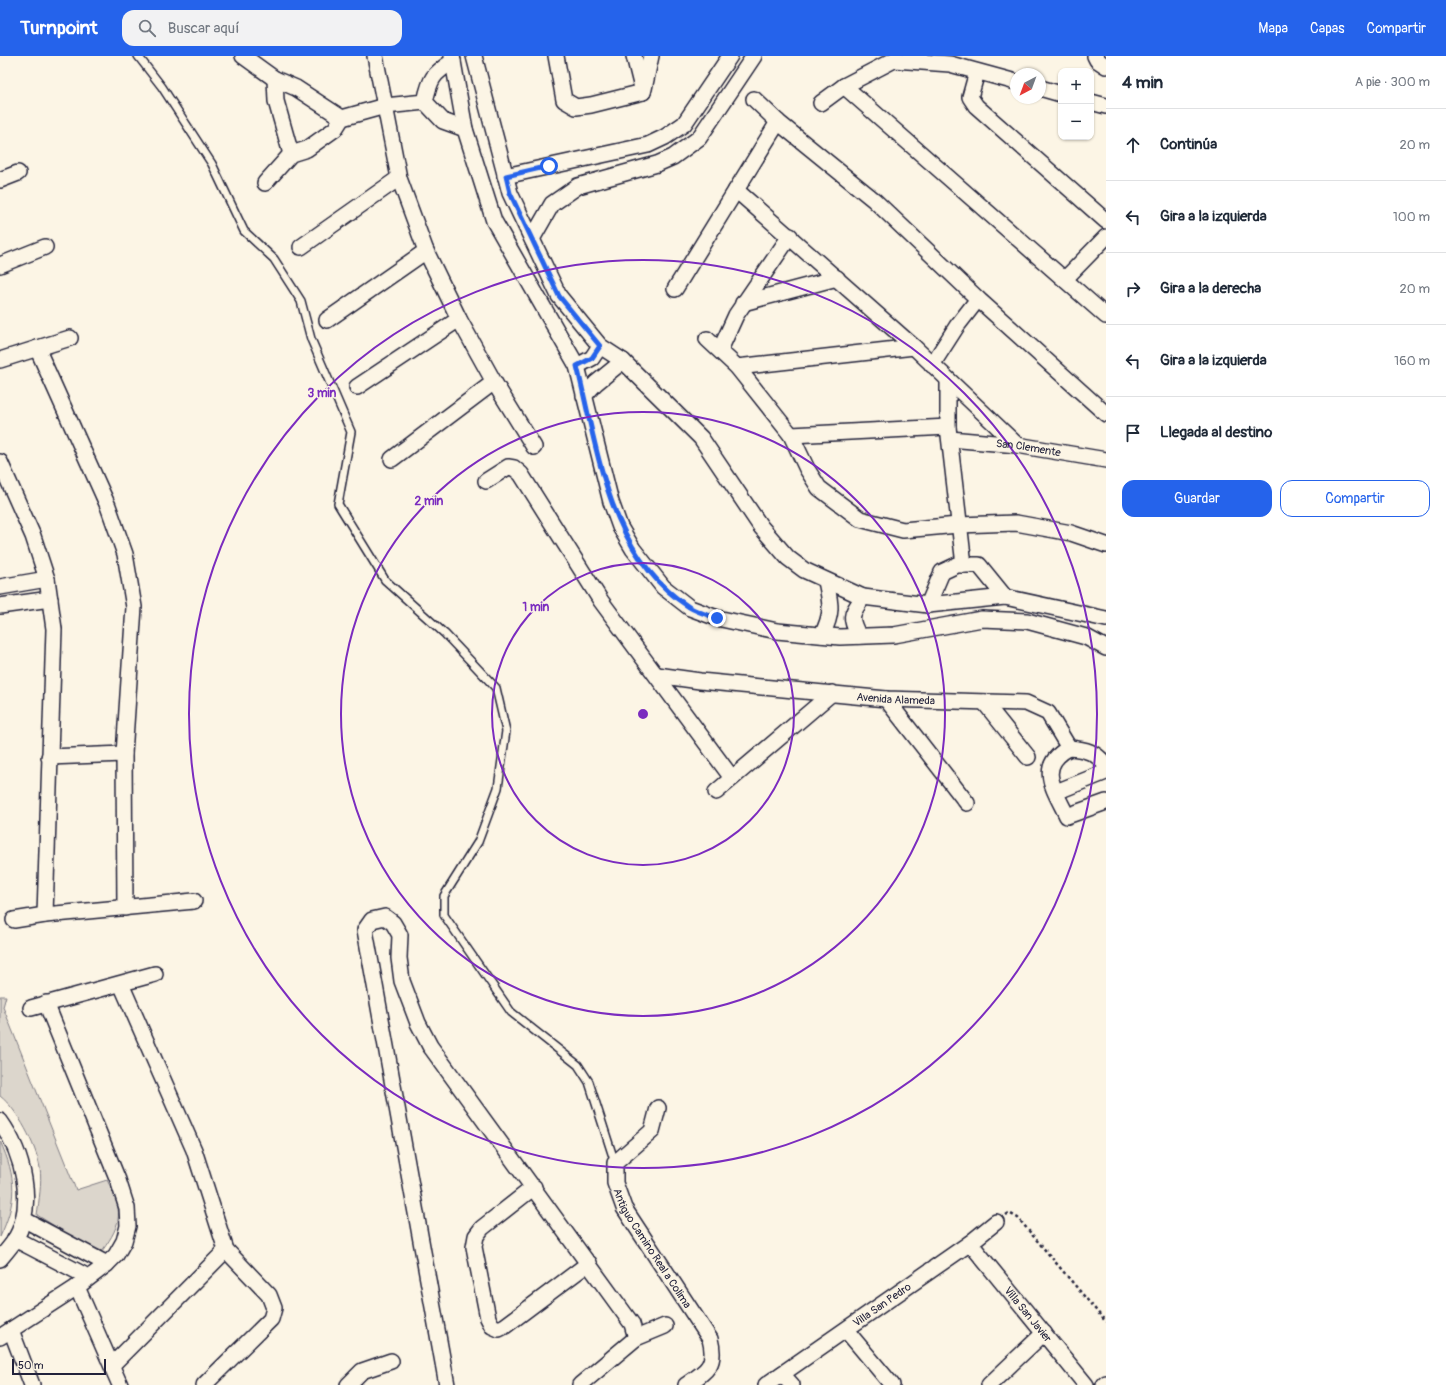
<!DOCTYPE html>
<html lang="es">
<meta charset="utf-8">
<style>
:root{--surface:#fff;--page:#f2f2f3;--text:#1f2937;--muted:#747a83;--line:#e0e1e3;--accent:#2563eb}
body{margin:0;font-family:Pangolin,sans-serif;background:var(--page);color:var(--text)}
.controls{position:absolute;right:12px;top:12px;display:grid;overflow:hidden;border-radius:8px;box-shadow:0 1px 3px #0004}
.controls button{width:36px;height:36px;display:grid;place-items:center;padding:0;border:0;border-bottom:1px solid var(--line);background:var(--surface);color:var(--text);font:20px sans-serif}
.compass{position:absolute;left:1010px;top:12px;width:36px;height:36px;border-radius:50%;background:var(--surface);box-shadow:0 1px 3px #0004;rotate:221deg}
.scale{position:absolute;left:12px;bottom:10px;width:94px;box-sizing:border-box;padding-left:4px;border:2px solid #22223b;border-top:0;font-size:11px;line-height:14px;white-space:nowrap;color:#22223b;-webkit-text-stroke:3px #fcf5e5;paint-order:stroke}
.stop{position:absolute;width:12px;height:12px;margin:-9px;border:3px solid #2563eb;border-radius:50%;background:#fff}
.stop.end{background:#2563eb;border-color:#fff;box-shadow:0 1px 4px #0008}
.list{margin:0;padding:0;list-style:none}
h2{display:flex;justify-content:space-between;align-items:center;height:52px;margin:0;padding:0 16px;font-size:17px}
h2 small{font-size:13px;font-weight:400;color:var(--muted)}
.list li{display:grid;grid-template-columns:26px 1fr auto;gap:12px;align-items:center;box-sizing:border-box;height:72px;padding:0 16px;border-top:1px solid var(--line)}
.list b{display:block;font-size:15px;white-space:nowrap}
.list em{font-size:13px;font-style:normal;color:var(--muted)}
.actions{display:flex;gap:8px;padding:12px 16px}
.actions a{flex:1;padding:9px 0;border:1px solid var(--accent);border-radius:12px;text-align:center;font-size:14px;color:var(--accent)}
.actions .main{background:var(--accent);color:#fff}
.icon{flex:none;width:22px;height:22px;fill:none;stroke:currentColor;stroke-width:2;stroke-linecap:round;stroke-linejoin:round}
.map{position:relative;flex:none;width:1106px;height:1329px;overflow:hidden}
header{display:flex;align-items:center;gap:24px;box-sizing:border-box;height:56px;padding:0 20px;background:var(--accent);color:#fff}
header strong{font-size:19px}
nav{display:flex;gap:22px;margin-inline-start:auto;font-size:14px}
.search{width:280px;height:36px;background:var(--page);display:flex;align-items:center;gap:10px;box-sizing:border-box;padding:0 14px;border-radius:12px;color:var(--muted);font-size:15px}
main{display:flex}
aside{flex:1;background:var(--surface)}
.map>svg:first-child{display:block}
.green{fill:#dcd6cc;stroke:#7f7c84}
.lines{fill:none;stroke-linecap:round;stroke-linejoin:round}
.lane-casing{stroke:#22223b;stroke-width:10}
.street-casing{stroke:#22223b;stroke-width:18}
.path{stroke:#22223b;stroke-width:2.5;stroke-dasharray:3 3;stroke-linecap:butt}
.lane{stroke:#fcf5e5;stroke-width:7}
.street{stroke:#fcf5e5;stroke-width:15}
.route{stroke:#2563eb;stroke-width:5}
.ring{fill:none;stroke:#7b2cbf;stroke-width:2}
.labels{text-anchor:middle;stroke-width:3;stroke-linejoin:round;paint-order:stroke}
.street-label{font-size:11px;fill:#22223b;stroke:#fcf5e5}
.centre{fill:#7b2cbf;stroke:#fcf5e5;stroke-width:2}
.ring-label{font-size:12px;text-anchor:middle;font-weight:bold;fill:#7b2cbf;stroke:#fcf5e5;stroke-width:3;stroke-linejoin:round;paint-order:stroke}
</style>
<header>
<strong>Turnpoint</strong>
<div class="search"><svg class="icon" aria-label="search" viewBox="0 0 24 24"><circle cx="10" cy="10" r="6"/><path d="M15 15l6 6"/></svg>Buscar aquí</div>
<nav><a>Mapa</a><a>Capas</a><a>Compartir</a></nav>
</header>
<main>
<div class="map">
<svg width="1106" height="1329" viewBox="0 0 1106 1329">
<rect width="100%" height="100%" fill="#fcf5e5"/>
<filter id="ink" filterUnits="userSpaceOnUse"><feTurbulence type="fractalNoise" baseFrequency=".025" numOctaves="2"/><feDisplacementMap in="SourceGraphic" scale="8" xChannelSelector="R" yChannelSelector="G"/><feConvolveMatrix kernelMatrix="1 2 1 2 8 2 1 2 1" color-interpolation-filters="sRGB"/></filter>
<g filter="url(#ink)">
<path class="green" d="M0,940H6L3,951L76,1134L107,1124C123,1155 123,1166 102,1195L88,1191L37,1159C39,1144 42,1127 40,1112C36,1089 18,1054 0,1040Z
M0,1085C17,1122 17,1145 0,1181Z"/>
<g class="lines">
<g class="lane-casing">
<path id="lane" d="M138,0L162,31L212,108L244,175L274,203L301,245L311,283L351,376L338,448L385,524L445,578L496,632L506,675L498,732L478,786L444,840V859L511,956L578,1009L589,1026L615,1107"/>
</g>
<g class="street-casing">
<g id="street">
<path d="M243,0L275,23"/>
<path d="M375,0L385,50L425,46"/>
<path d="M452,0L465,73L494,165L577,310L611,446L620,471L633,493L663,531L690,552L717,562L777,575L840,581L894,579L982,563L1027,565L1086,581L1106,592"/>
<path d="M474,0L510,137L559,240L600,290L623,305L701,382L761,471L788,502L804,514L863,541L928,549L1005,541L1106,563"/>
<path d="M556,0L564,44L576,51L591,49L643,36"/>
<path d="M634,0L643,36"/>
<path d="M1095,0L1097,4L1106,10"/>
<path d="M977,16L970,41L976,50L1106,165"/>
<path d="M844,30L1106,260"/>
<path d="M1040,32L1061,38"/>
<path d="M644,33L651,0"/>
<path d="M754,43L778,66"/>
<path d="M425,46C430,22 433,18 453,5"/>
<path d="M425,46L443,65L465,73"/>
<path d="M1091,46L1106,50"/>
<path d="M821,47L844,30L894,4L950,8L1016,26"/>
<path d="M291,98L276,45L275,23L296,32L342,62"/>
<path d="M505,120L648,89L665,81L684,68L730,0"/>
<path d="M0,124L18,117"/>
<path d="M265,127L291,98L307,93L335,73L342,62L385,50L399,122L426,195L459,263L494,326L534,391"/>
<path d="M736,134L914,291L1017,389"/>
<path d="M532,183L552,148L578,130L657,108L673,101L699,82L754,0"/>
<path d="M301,191L399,122"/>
<path d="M0,209L45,191"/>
<path d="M1065,223L1106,181"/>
<path d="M675,233L778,66L874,144L978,243L1106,358"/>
<path d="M743,247L837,222"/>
<path d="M327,264L426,195"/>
<path d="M707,283L737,311L791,379L807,413L819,432L860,463L903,474L958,469L1016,467L1071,477L1106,489"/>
<path d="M37,292L108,450L125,498L134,551L124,698L125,852"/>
<path d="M720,294L736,259L790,180"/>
<path d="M0,304L70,282"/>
<path d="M932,309L957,270L978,243"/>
<path d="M577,310L592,302L600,290"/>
<path d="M737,311L914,291"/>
<path d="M948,325V371L964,509"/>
<path d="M357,331L459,263"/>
<path d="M584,340L596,327L623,305"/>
<path d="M791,379L948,371"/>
<path id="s1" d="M950,383L1017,389L1106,404"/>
<path d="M392,403L494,326"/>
<path d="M0,406L33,480L47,523L54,573L45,859"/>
<path d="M486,425L508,411L514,412L521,418L601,545L732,722"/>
<path d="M0,531L47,523"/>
<path d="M928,549L942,516L957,509H979L1005,541"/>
<path d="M0,550L50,543"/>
<path d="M822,579C833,557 831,549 826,525"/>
<path d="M859,580C848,560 852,558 863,541"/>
<path id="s2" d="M657,619L700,625L886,643L1026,647L1048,657L1069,692"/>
<path d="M886,643L967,747"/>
<path d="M984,646L1028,701"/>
<path d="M1069,692C1036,710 1054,733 1067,760L1106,746"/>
<path d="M1069,692C1085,693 1097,696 1106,710"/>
<path d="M49,701L124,698"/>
<path d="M716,736L832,637"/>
<path d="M1056,736L1106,716"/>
<path d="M14,864L45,859L194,845"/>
<path d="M121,928L194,1094L226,1194L269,1239L274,1252L271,1263L204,1329"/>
<path d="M31,952L155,918"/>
<path id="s3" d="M658,1052L652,1075L615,1107V1127L624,1152L710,1283C717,1309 707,1315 686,1329"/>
<path d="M0,1065C23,1097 36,1148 15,1184C11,1190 5,1197 0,1203"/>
<path d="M534,1131L482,1172L476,1180L474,1191L488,1262L492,1270L499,1273L505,1270L589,1207"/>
<path d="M23,1163L107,1208"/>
<path d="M15,1183L88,1221"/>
<path id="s4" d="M970,1187L1086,1329"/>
<path d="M77,1231L120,1329"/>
<path d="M11,1274L32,1329"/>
<path d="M846,1274L892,1329"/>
<path d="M0,1281L77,1231L107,1208L116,1199L124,1185L128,1170L127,1152L118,1124L46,947"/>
<path d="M112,1309L226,1194"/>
<path d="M782,1318L792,1329"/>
<path d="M348,1329L362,1315L391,1305"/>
<path d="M447,1329L365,874L372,864L385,861L393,867L400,879L399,902L402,925L418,967L430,990L632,1268L636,1282"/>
<path d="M580,1329L636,1282L665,1270"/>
<path id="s5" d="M766,1329L970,1187L996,1166"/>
<path d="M989,1329L1044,1277"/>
<path d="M1104,1329L1106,1327"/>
</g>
</g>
<path class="path" d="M1006,1159L1009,1157L1018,1162L1106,1266"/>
<use href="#lane" class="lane"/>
<use href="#street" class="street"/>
</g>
</g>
<g class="lines" filter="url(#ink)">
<path class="route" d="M549,110L506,120L510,137L559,240L600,290L592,302L577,310C598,395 609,500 689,551C697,556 708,559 717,562"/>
</g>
<g class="ring">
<circle cx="643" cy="658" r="151"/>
<circle cx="643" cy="658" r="302"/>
<circle cx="643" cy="658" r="454"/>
</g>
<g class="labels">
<g class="street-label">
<text dy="4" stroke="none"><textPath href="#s1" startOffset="79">San Clemente</textPath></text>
<text dy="4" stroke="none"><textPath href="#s2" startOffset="240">Avenida Alameda</textPath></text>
<text dy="4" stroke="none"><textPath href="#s3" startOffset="168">Antiguo Camino Real a Colima</textPath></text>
<text dy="4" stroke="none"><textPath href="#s5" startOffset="141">Villa San Pedro</textPath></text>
<text dy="4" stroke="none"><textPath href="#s4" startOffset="92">Villa San Javier</textPath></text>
</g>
</g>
<circle cx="643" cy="658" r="6" class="centre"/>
<g class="ring-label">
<text x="322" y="341">3 min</text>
<text x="429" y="449">2 min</text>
<text x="536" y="555">1 min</text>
</g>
</svg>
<div class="controls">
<button>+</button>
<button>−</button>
</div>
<svg class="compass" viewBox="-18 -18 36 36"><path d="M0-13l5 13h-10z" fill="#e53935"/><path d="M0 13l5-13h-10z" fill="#747a83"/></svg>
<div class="scale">50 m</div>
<div class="stop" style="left:549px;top:110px"></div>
<div class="stop end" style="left:717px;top:562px"></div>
</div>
<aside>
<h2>4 min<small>A pie · 300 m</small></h2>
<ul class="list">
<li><svg class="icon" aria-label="ahead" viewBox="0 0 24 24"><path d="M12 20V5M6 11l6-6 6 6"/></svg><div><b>Continúa</b></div><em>20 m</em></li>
<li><svg class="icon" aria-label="left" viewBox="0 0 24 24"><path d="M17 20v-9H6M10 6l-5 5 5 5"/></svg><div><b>Gira a la izquierda</b></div><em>100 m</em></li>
<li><svg class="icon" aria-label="right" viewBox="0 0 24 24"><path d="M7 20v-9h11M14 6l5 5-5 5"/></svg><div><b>Gira a la derecha</b></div><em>20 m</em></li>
<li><svg class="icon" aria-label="left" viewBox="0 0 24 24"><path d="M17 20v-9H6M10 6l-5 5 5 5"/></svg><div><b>Gira a la izquierda</b></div><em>160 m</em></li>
<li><svg class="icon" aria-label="arrive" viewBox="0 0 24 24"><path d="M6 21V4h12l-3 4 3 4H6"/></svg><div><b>Llegada al destino</b></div></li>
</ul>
<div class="actions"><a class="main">Guardar</a><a>Compartir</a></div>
</aside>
</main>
